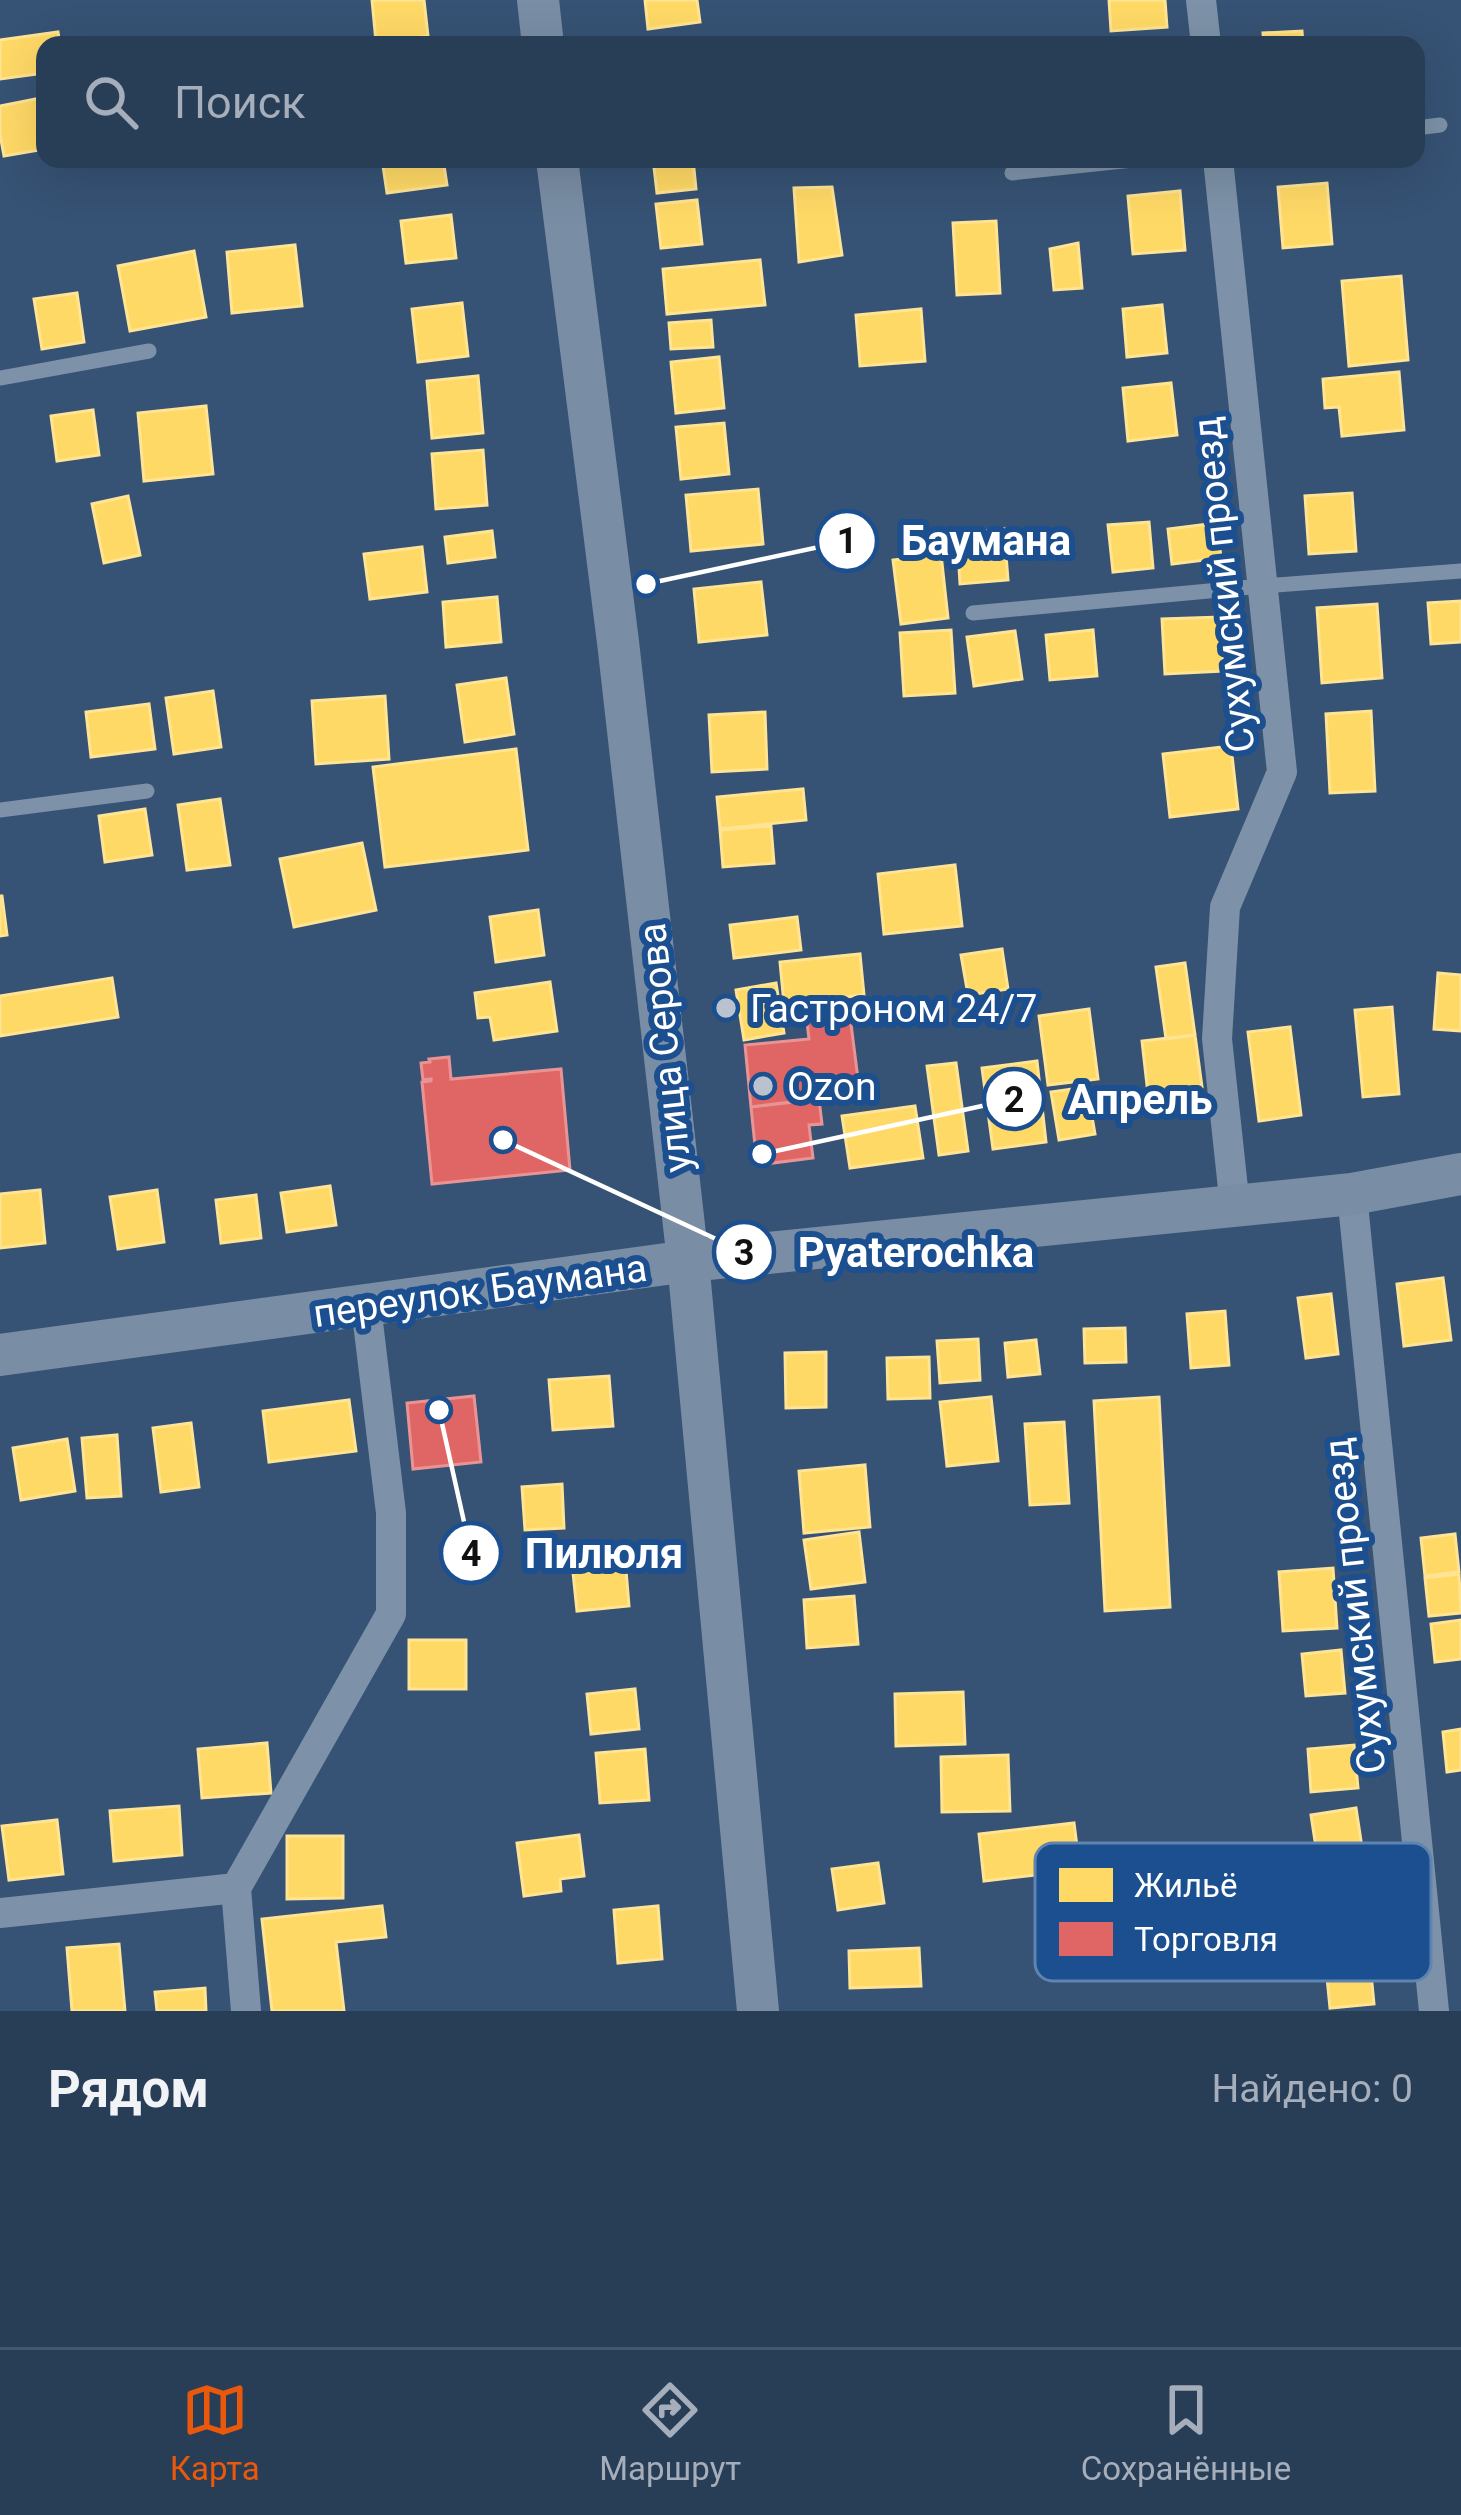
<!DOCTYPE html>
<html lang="ru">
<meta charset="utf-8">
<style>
:root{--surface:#283e57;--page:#30455d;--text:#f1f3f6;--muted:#a5aeba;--line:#44576d;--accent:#ea580c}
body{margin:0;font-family:Roboto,sans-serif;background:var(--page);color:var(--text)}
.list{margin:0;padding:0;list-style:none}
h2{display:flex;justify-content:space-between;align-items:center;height:156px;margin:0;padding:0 48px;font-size:51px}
h2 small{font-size:39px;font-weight:400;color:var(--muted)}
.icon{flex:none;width:66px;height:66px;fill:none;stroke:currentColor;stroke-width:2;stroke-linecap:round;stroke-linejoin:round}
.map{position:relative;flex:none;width:1461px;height:2011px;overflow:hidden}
.search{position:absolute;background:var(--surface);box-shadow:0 12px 48px #0002;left:36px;right:36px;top:36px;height:132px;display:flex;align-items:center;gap:30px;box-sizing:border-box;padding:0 42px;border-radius:24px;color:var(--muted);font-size:45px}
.sheet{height:336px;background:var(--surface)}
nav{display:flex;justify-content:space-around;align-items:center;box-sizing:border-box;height:168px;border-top:3px solid var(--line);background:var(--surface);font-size:33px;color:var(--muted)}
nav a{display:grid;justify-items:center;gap:6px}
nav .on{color:var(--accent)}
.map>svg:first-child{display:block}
.homes{fill:#ffd966;stroke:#ffe494;stroke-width:3}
.shops{fill:#e06666;stroke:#e99494;stroke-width:3}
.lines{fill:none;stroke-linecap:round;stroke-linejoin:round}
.lane{stroke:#7d92a8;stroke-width:15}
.street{stroke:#7d92a8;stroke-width:30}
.secondary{stroke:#798da4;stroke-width:42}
.poi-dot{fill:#b9c2ce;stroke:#1b4f8f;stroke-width:4.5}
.labels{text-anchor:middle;stroke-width:12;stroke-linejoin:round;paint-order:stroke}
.street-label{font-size:39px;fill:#fff;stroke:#1b4f8f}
.poi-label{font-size:39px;fill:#fff;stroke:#1b4f8f;text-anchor:start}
.key{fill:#1b4f8f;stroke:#5f84b1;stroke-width:3}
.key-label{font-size:33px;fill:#fff}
.leader{fill:none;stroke:#fff;stroke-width:4.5}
.callout-dot{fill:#fff;stroke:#1b4f8f;stroke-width:4.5}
.mark-label{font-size:36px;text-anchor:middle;font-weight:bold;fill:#111}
.callout-label{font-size:42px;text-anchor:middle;font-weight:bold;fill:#fff;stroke:#1b4f8f;stroke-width:12;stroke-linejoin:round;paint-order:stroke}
</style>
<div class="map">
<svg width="1461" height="2011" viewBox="0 0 1461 2011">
<rect width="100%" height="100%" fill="#365274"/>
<path class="homes" d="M372,0H424L428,36L376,42Z
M645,0H697L700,22L648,29Z
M1109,0H1165L1167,27L1111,31Z
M1302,31L1303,45H1264L1263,33Z
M58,32L60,45H45V73L0,79V40Z
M45,97V149L4,156L0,134V106Z
M382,159H443L447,185L387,193Z
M653,159H693L696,189L657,193Z
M1327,183L1332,244L1283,248L1278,187Z
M832,187L842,255L799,262L794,188Z
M1180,191L1185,250L1133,254L1128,196Z
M697,200L702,244L661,248L656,204Z
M451,215L456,258L406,263L401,221Z
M996,221L1000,293L957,295L953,223Z
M1078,243L1082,288L1054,290L1050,249Z
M295,245L302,306L232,313L227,252Z
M194,251L206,317L130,331L118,266Z
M760,260L765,305L667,314L663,269Z
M1401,276L1408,360L1349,366L1342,281Z
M77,293L84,342L42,349L34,299Z
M462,303L468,356L418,362L412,309Z
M1162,305L1167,353L1127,357L1123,309Z
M921,309L925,361L860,366L856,315Z
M711,320L713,347L671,349L669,323Z
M719,357L724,408L676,413L671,362Z
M1399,372L1404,430L1342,436L1339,407L1325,408L1323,379Z
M478,376L483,433L432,438L427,381Z
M1171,383L1177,435L1128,441L1123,388Z
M206,406L213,474L144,481L138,413Z
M93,410L99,455L57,461L51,416Z
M724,423L729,474L681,479L676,427Z
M483,450L487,505L436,509L432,454Z
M758,489L763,544L691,551L686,495Z
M1352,493L1356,551L1309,554L1305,496Z
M128,496L140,555L104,563L92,504Z
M1149,522L1153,568L1113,572L1108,525Z
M1217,523L1221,558L1172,564L1168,529Z
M1004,529L1008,580L960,584L957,534Z
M492,531L495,557L448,563L445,537Z
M422,547L427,592L370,599L364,554Z
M941,554L948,618L901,624L893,560Z
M761,582L767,635L699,642L694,589Z
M497,597L501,642L446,647L443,602Z
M1461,601V642L1431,644L1428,603Z
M1377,604L1382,678L1322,683L1317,608Z
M1220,617L1223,671L1165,674L1162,619Z
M951,630L955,693L904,696L900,633Z
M1093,630L1097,676L1050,680L1046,635Z
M1015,631L1022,679L974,686L967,637Z
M506,678L514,734L465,742L457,685Z
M213,691L221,747L174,754L166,698Z
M385,696L389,759L316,764L312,701Z
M149,704L155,749L91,757L86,712Z
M1371,711L1375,791L1330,793L1326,714Z
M765,712L767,769L712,772L709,715Z
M1231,746L1238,809L1170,817L1163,754Z
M516,749L528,850L385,867L373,767Z
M803,789L806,820L720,829L717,797Z
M220,799L230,865L187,870L178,805Z
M145,809L152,855L105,862L99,816Z
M771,826L774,863L723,867L720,830Z
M362,843L376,910L294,927L280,859Z
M955,865L962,926L884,934L878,874Z
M0,896H2L7,935L0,936Z
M538,910L544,955L496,962L490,917Z
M797,917L801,950L734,958L730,925Z
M1002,949L1008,989L968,995L961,955Z
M860,954L864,995L784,1004L780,962Z
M1185,963L1195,1035L1166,1039L1156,967Z
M1438,973L1461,975V1031L1434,1029Z
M112,978L118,1017L0,1036V996Z
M550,982L557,1031L494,1040L490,1017L478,1018L475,993Z
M776,983L784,1033L744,1040L736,990Z
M1392,1007L1399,1094L1363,1097L1355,1010Z
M1089,1009L1098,1079L1048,1085L1039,1016Z
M1290,1027L1301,1115L1259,1121L1248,1032Z
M1195,1035L1202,1087L1148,1094L1142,1041Z
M1037,1061L1046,1142L993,1149L982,1068Z
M956,1063L968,1151L939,1155L927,1066Z
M1087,1087L1095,1134L1059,1140L1051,1092Z
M915,1106L923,1158L850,1168L842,1116Z
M330,1186L336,1225L287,1232L281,1193Z
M40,1190L45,1243L0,1248V1194Z
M157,1190L164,1242L118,1249L110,1197Z
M256,1195L261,1238L221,1243L216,1200Z
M1443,1278L1451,1340L1404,1346L1397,1284Z
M1331,1294L1338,1354L1306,1358L1298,1298Z
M1225,1311L1229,1365L1191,1368L1187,1314Z
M1125,1328L1126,1362L1085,1363L1084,1329Z
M978,1339L980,1380L940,1383L937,1341Z
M1036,1340L1040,1374L1008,1377L1005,1343Z
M826,1352V1407L786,1408L785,1353Z
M929,1357L930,1398L888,1399L887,1358Z
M609,1376L613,1426L553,1430L549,1380Z
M991,1397L998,1461L947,1466L940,1402Z
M1159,1397L1170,1607L1105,1611L1094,1401Z
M349,1400L356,1451L269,1462L263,1411Z
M1064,1422L1069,1503L1030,1505L1025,1424Z
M191,1423L199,1487L161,1492L153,1428Z
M117,1435L121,1496L87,1498L82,1438Z
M67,1439L75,1491L21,1500L13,1448Z
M865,1465L870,1527L804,1533L799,1471Z
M562,1484L564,1528L525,1530L522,1487Z
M859,1532L865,1582L811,1589L804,1540Z
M1455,1534L1459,1572L1425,1576L1421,1538Z
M625,1558L629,1606L577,1611L572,1563Z
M1333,1568L1337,1628L1283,1631L1279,1572Z
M1459,1574L1461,1613L1429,1616L1425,1578Z
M854,1596L858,1644L807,1648L804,1600Z
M1461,1620V1659L1435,1662L1431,1624Z
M409,1640H466V1689H409Z
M1341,1650L1345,1693L1306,1696L1302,1654Z
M635,1689L639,1729L591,1734L587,1694Z
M963,1692L965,1744L896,1746L895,1694Z
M1461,1729V1770L1447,1772L1443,1732Z
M267,1743L271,1793L202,1798L198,1749Z
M1354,1745L1358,1788L1311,1792L1308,1749Z
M645,1749L649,1800L600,1803L596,1753Z
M1008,1755L1010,1811L942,1812L941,1757Z
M179,1806L182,1855L114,1861L110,1811Z
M1356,1808L1365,1867L1320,1874L1311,1815Z
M57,1820L63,1874L9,1880L2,1826Z
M1074,1823L1080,1870L984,1881L979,1834Z
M579,1835L584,1876L560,1879L561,1891L524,1896L517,1843Z
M287,1836H343V1898L287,1899Z
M878,1863L884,1903L838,1910L832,1869Z
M382,1906L386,1937L336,1942L344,2011H272L262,1919Z
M658,1906L662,1959L618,1963L614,1910Z
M1368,1943L1374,2004L1330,2008L1324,1947Z
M119,1944L125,2011H72L67,1948Z
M919,1948L921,1986L850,1988L849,1951Z
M205,1988L206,2011H157L155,1992Z"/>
<path class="shops" d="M850,1016L859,1087L790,1094L791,1102L751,1107L745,1045L809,1039L807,1022Z
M449,1057L451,1079L561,1069L570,1170L432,1184L422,1082L431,1081V1079L423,1080L421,1063L430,1062L429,1059Z
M819,1099L822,1124L809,1125L813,1158L757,1165L751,1107Z
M474,1396L481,1462L413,1469L407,1403Z"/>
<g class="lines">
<path class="lane" d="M1416,128L1440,125
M1012,173L1142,159
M0,378L149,351
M973,613L1262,586L1461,571
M0,810L147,791"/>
<path class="street" d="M1201,0L1206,45
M1218,159L1282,772L1225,907L1217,1039L1235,1207
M1352,1194L1434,2011
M0,1913L236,1888
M246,2011L236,1888L391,1614V1513L366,1306"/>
<path class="secondary" d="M538,0L543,45
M557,159L618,642L688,1261L758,2011
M0,1355L688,1261L1352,1194L1461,1174"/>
</g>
<g class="poi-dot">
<circle cx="726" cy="1008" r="12"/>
<circle cx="763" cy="1086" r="12"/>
</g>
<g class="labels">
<g class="street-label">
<text transform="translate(1223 585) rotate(-96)" y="14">Сухумский проезд</text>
<text transform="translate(664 1048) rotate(-96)" y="14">улица Серова</text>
<text transform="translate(480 1290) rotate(-8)" y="14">переулок Баумана</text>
<text transform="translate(1354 1606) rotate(-96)" y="14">Сухумский проезд</text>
</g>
<g class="poi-label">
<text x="750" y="1022">Гастроном 24/7</text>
<text x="787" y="1100">Ozon</text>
</g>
</g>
<rect x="1035" y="1843" width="396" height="138" rx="18" class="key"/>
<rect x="1059" y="1868" width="54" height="34" fill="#ffd966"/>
<rect x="1059" y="1922" width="54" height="34" fill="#e06666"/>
<g class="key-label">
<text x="1134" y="1897">Жильё</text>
<text x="1134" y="1951">Торговля</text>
</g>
<path class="leader" d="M646 584L847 541M762 1154L1014 1099M503 1140L744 1252M439 1410L471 1553"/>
<g class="callout-dot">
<circle cx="646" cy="584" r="12"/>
<circle cx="762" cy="1154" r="12"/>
<circle cx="503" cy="1140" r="12"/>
<circle cx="439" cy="1410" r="12"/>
<circle cx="847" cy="541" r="30"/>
<circle cx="1014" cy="1099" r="30"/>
<circle cx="744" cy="1252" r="30"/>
<circle cx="471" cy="1553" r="30"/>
</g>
<g class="mark-label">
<text x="847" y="553">1</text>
<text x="1014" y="1112">2</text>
<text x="744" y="1265">3</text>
<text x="471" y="1566">4</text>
</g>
<g class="callout-label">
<text x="986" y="555">Баумана</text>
<text x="1140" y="1114">Апрель</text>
<text x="916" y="1267">Pyaterochka</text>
<text x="604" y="1568">Пилюля</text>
</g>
</svg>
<div class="search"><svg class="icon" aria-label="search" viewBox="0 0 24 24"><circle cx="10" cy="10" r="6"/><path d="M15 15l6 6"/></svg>Поиск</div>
</div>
<section class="sheet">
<h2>Рядом<small>Найдено: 0</small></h2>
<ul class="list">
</ul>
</section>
<nav>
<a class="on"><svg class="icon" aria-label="map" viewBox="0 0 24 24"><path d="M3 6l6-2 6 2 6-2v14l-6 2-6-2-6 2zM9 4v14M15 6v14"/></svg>Карта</a>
<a><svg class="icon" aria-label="directions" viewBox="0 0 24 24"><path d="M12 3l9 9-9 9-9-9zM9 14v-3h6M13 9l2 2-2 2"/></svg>Маршрут</a>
<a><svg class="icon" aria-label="saved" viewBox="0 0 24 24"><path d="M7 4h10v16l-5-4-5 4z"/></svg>Сохранённые</a>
</nav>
